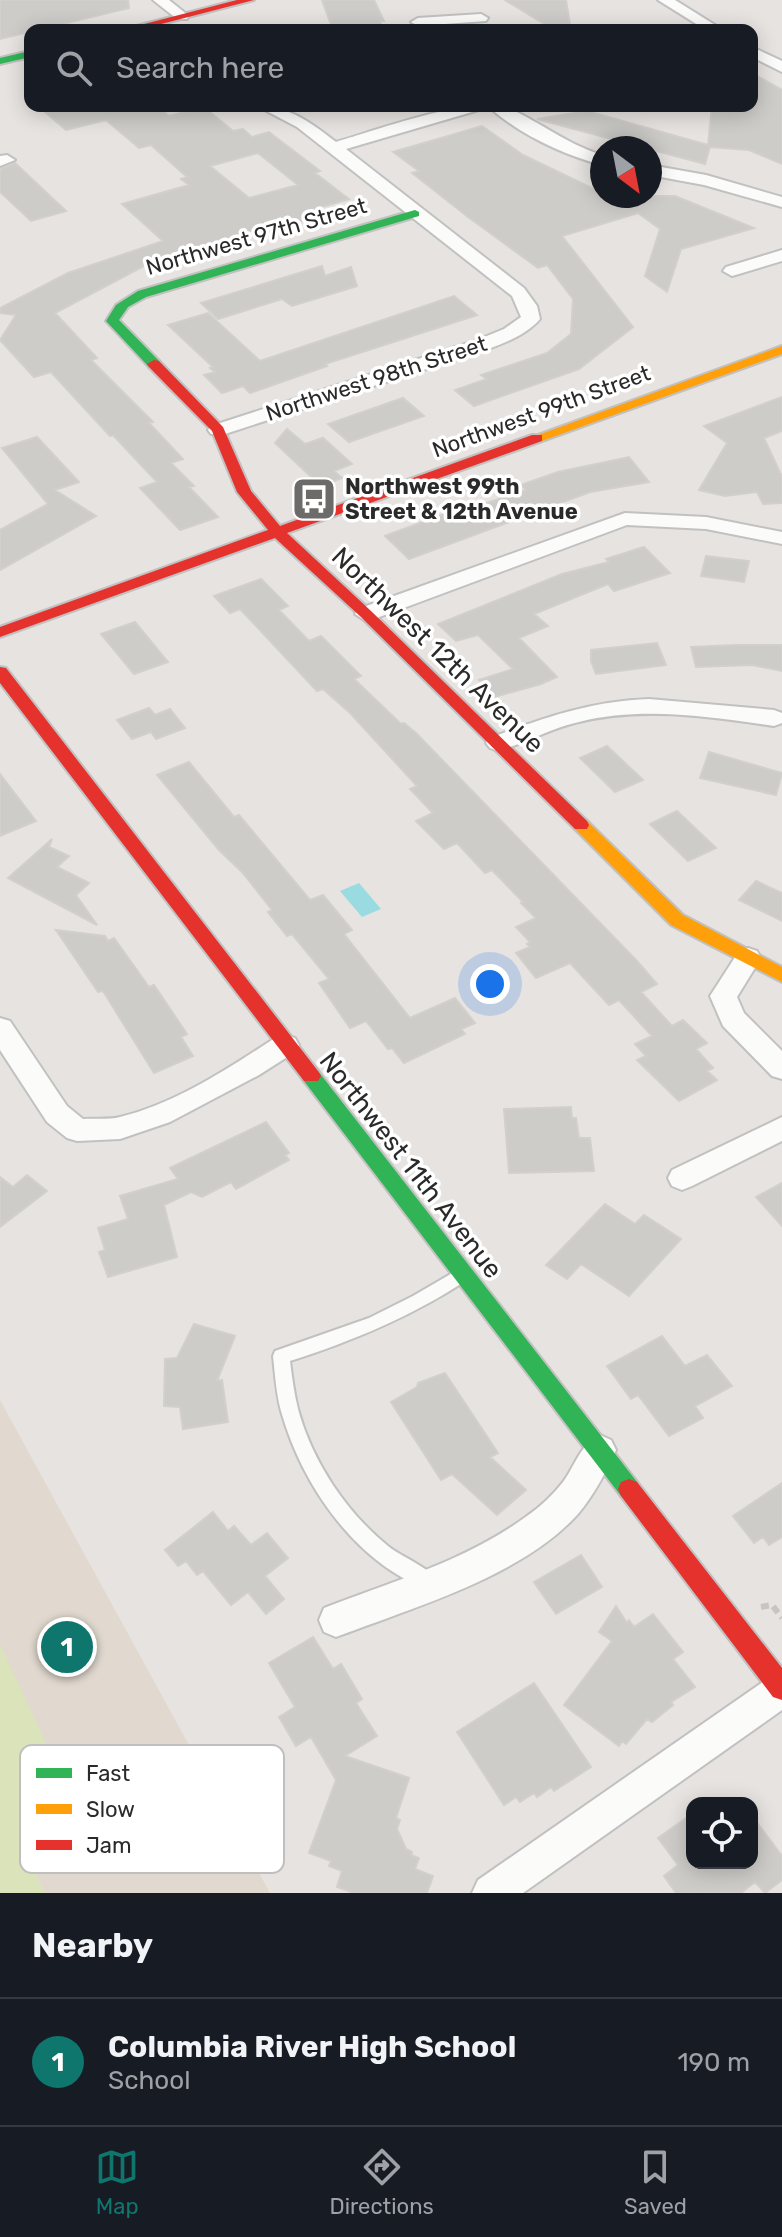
<!DOCTYPE html>
<style>
:root{--surface:#171b24;--page:#20242c;--text:#f1f3f6;--muted:#9ea1a6;--line:#363941;--accent:#0f766e}
body{margin:0;font-family:Rubik,sans-serif;background:var(--page);color:var(--text)}
.controls{position:absolute;right:24px;bottom:24px;display:grid;overflow:hidden;border-radius:16px;box-shadow:0 4px 20px #0003}
.controls button{width:72px;height:72px;display:grid;place-items:center;padding:0;border:0;border-bottom:2px solid var(--line);background:var(--surface);color:var(--text);font:40px sans-serif}
.compass{position:absolute;left:590px;top:136px;width:72px;height:72px;border-radius:50%;background:var(--surface);box-shadow:0 4px 20px #0003;rotate:148deg}
.you{position:absolute;left:490px;top:984px;width:28px;height:28px;margin:-20px;border:6px solid #fff;border-radius:50%;background:#1a73e8;box-shadow:0 0 0 12px #1a73e833}
.badge{display:grid;place-items:center;width:52px;height:52px;border-radius:50%;background:var(--accent);color:#fff;font-size:26px;font-weight:700}
.pin{position:absolute;translate:-50% -50%;border:4px solid #fff;box-shadow:0 2px 8px #0006}
.list{margin:0;padding:0;list-style:none}
h2{display:flex;justify-content:space-between;align-items:center;height:104px;margin:0;padding:0 32px;font-size:34px}
h2 small{font-size:26px;font-weight:400;color:var(--muted)}
.list li{display:grid;grid-template-columns:52px 1fr auto;gap:24px;align-items:center;box-sizing:border-box;height:128px;padding:0 32px;border-top:2px solid var(--line)}
.list b{display:block;font-size:30px;white-space:nowrap}
.list p{margin:0;font-size:26px;white-space:nowrap;color:var(--muted)}
.list em{font-size:26px;font-style:normal;color:var(--muted)}
.icon{flex:none;width:44px;height:44px;fill:none;stroke:currentColor;stroke-width:2;stroke-linecap:round;stroke-linejoin:round}
.map{position:relative;flex:none;width:782px;height:1893px;overflow:hidden}
.search{position:absolute;background:var(--surface);box-shadow:0 4px 20px #0003;left:24px;right:24px;top:24px;height:88px;display:flex;align-items:center;gap:20px;box-sizing:border-box;padding:0 28px;border-radius:16px;color:var(--muted);font-size:30px}
.sheet{height:232px;background:var(--surface)}
nav{display:flex;justify-content:space-around;align-items:center;box-sizing:border-box;height:112px;border-top:2px solid var(--line);background:var(--surface);font-size:22px;color:var(--muted)}
nav a{display:grid;justify-items:center;gap:4px}
nav .on{color:var(--accent)}
.map>svg:first-child{display:block}
.education{fill:#e1d9cf}
.pitch{fill:#dae3ba}
.water{fill:#9adbe2}
.building{fill:#ceccc9;stroke:#d2cfcc;stroke-width:2;fill-rule:evenodd}
.lines{fill:none;stroke-linecap:round;stroke-linejoin:round}
.lane-casing{stroke:#c1c1c1;stroke-width:4}
.street-casing{stroke:#c1c1c1;stroke-width:4}
.fast-casing{stroke:#c1c1c1;stroke-width:4}
.slow-casing{stroke:#c1c1c1;stroke-width:4}
.jam-casing{stroke:#c1c1c1;stroke-width:4}
.path{stroke:#c6c5c5;stroke-width:6;stroke-dasharray:8 5;stroke-linecap:butt}
.lane{fill:#fbfbfa;fill-rule:evenodd}
.street{fill:#fbfbfa;fill-rule:evenodd}
.fast{fill:#30b455;fill-rule:evenodd}
.slow{fill:#ff9f0a;fill-rule:evenodd}
.jam{fill:#e5322d;fill-rule:evenodd}
.labels{text-anchor:middle;stroke-width:7;stroke-linejoin:round;paint-order:stroke}
.far-street-label{font-size:22px;fill:#2a2a2a;stroke:#fff}
.far-poi-label{font-size:22px;font-weight:bold;fill:#2a2a2a;stroke:#fff;text-anchor:start}
.street-label{font-size:26px;fill:#2a2a2a;stroke:#fff}
.key{fill:#fff;stroke:#bfbfbf;stroke-width:2}
.key-label{font-size:22px;fill:#2a2a2a}
</style>
<div class="map">
<svg width="782" height="1893" viewBox="0 0 782 1893">
<rect width="100%" height="100%" fill="#e7e3e0"/>
<path class="education" d="M0,1400L270,1893H0Z"/>
<path class="pitch" d="M0,1644L91,1840L34,1871L45,1893H0Z"/>
<path class="water" d="M359,883L381,909L362,917L340,891Z"/>
<path class="building" d="M0,0H128L129,8L0,39Z
M322,0H374L384,21H380L383,30H333Z
M505,0H566L571,30H554Z
M752,73L782,90V164L749,150L710,147L705,164L537,119L587,111L708,145L712,106H752Z
M38,106H157L169,116L204,107L233,131L243,129L252,137L269,132L320,171L315,173L349,199L311,210L318,216L207,251L163,264L157,259L55,313L97,358L91,360L153,422L149,423L183,459L171,463L194,486L189,487L218,517L180,530L140,488L157,482L113,435L110,436L51,372L34,377L0,340L16,315L0,313V308L68,273L163,241L122,204L189,185L181,179L187,177L151,145L139,148L106,120L66,130ZM258,153L298,185L249,198L210,166Z
M482,126L523,155L602,193V196H675L754,228L681,249L667,292L645,276L660,229L638,213L562,236L633,327L579,369L474,406L455,390L487,379L481,375L547,353L571,334L573,299L547,265L538,268L468,217L412,173L419,171L393,152Z
M15,163L66,211L31,221L0,192V169Z
M322,266L325,276L351,267L357,286L292,306L282,299L218,319L201,303Z
M454,296L477,315L325,364L327,366L250,393L243,386L222,393L204,375L215,372L210,368L213,367L168,325L208,313L260,361Z
M782,397V431L764,438L782,477V503L763,504L757,492L725,496L699,490L727,443L704,426Z
M403,398L424,416L349,442L328,424Z
M287,429L305,444L323,438L352,464L334,471L342,478L321,486L275,443Z
M37,437L79,482L55,490L96,516L0,570V530L48,504L2,448Z
M629,457L649,482L590,492L409,559L385,536L463,507L466,510L526,490L521,485L558,472Z
M644,547L670,573L614,591L608,584L534,614L548,626L519,638L557,677L541,684L494,697L479,680L513,669L478,635L456,641L438,624L562,574L609,562L606,559Z
M706,556L749,561L744,582L701,576Z
M261,579L288,606L279,610L309,641L321,636L361,676L354,679L401,724L404,723L416,733L637,961L657,984L641,992L672,1026L683,1020L707,1043L696,1049L713,1068L707,1071L717,1080L679,1101L637,1060L646,1056L635,1044L652,1036L619,1000L609,1005L570,963L536,978L516,953L530,947L527,944L530,942L516,927L536,918L521,903L523,902L492,870L485,873L457,843L444,849L416,821L433,813L410,789L417,786L350,713L323,689L317,691L240,609L230,613L214,596Z
M135,622L168,662L134,674L101,634Z
M657,643L666,665L596,674L591,661V650Z
M737,645H782V671L752,665L696,667L691,647Z
M149,708L155,715L170,709L185,728L156,739L151,732L132,739L117,720Z
M607,746L643,780L615,792L580,758Z
M709,752L782,773L776,795L700,778Z
M189,762L234,817L239,815L310,900L323,895L352,930L344,934L410,1018L455,998L475,1023L461,1029L465,1034L404,1063L392,1048L388,1049L366,1021L350,1028L319,983L329,979L292,934L287,936L268,912L272,910L242,872L219,850L157,775Z
M0,774L36,821L0,836Z
M677,811L716,848L688,861L650,824Z
M52,839L49,847L69,856L57,867L89,883L76,895L97,925L8,878Z
M756,881L782,893V921L739,900Z
M56,930L105,936L108,941L114,938L149,987L154,985L187,1034L181,1037L193,1056L154,1073L103,991L98,992Z
M571,1107L572,1118H576L579,1138H590L594,1171L509,1173L504,1109Z
M266,1122L289,1153L285,1155L289,1160L236,1189L231,1182L202,1197L191,1192L164,1205L177,1257L108,1277L99,1252L105,1250L98,1228L128,1219L120,1196L178,1179L170,1168Z
M27,1175L47,1191L0,1227V1177L13,1187Z
M782,1183V1226L756,1197Z
M605,1204L635,1224L644,1215L681,1239L629,1296L581,1264L567,1279L546,1265Z
M194,1324L235,1336L217,1381L222,1380L228,1422L183,1429L180,1407L164,1406L165,1359L177,1358Z
M662,1336L685,1366L707,1355L732,1386L695,1406L703,1418L669,1436L638,1395L631,1399L607,1366Z
M445,1373L498,1453L490,1457L526,1490L497,1515L452,1474L441,1480L391,1402L417,1387L418,1383Z
M782,1483V1537L769,1545L763,1537L754,1543L733,1516Z
M213,1512L228,1531L234,1526L251,1545L267,1533L288,1558L265,1576L284,1599L266,1614L248,1592L231,1605L203,1571L197,1575L186,1561L178,1566L165,1550Z
M581,1555L602,1587L556,1614L534,1582Z
M616,1606L627,1623L629,1620L634,1627L653,1614L683,1652L673,1659L695,1687L671,1702L673,1705L652,1722L647,1719L626,1744L622,1741L619,1746L564,1705L612,1641L599,1632Z
M313,1637L333,1669L341,1664L362,1699L356,1703L377,1736L345,1756L409,1778L396,1818L400,1820L397,1829L406,1849L412,1852L411,1855L419,1858L415,1869L433,1876L427,1893H354L337,1887L342,1871L329,1866L331,1861L309,1853L336,1780L311,1737L296,1746L279,1717L295,1707L269,1663Z
M534,1683L591,1767L554,1791L551,1787L537,1797L534,1793L520,1802L516,1797L504,1805L457,1732Z
M692,1814V1863H752V1816L782,1856V1880L765,1893L755,1882L741,1893H676L664,1876L678,1865L658,1838Z"/>
<g class="lines">
<g class="lane-casing">
<path id="lane" d="M461,1268L467,1270L469,1275L467,1280C412,1316 353,1341 290,1361C292,1377 294,1393 298,1409C312,1461 346,1512 388,1546C400,1556 432,1569 437,1581L434,1587L428,1590C354,1561 302,1485 281,1411C276,1393 275,1374 273,1356L275,1351L369,1318L413,1296Z"/>
</g>
<g class="street-casing">
<path id="street" d="M153,0H169L189,16L187,19H177Z
M658,0H675L723,30H706Z
M481,14L488,18L486,21L418,26L411,22L418,18Z
M752,47L782,61V72L752,57Z
M257,106C290,106 311,123 336,142C371,132 479,93 509,108C541,123 567,144 602,155V165C563,155 519,134 489,107L346,149L524,288L537,306L540,319C527,334 509,341 491,348L225,434H211L208,430L211,426L477,340L504,329L521,317L512,296L297,127Z
M7,155L15,160L0,166V156Z
M650,165L706,175L782,197V207L704,185L650,175Z
M782,250V261L732,276L723,271L726,267Z
M625,513L706,517L782,532V544L706,529L627,525L374,619L366,621L355,614L358,609Z
M649,699L774,710L782,713V723L774,726C710,717 643,706 579,722C551,728 526,743 498,751L490,748L486,743L490,738C543,718 591,701 649,699Z
M748,948L757,951L761,958L737,997L744,1013L782,1051V1079L772,1076L723,1026L710,996L739,951Z
M0,1018L10,1021L67,1106L83,1119C95,1118 108,1120 120,1117C175,1104 229,1068 275,1038L285,1035L295,1038L299,1045L295,1052L259,1075L170,1122L120,1139L77,1141L67,1138L47,1122L0,1050Z
M782,1117V1141L692,1186L682,1190L672,1186L668,1178L672,1170Z
M600,1435L611,1440L616,1450C606,1472 594,1495 578,1514C521,1577 414,1607 336,1637L324,1632L319,1620L324,1608C393,1581 466,1561 527,1516C540,1507 553,1495 563,1482C575,1466 581,1443 600,1435Z
M782,1672V1710L523,1893H472L478,1880L770,1677Z"/>
</g>
<g class="fast-casing">
<path id="fast" d="M30,51V57L0,64V58Z
M415,210L419,212V216L146,297L128,307L119,320L159,361V367H149L106,321L116,305L138,291Z
M311,1069L318,1071L637,1482L640,1489L637,1496L629,1499L621,1496L304,1081L301,1076L304,1071Z"/>
</g>
<g class="slow-casing">
<path id="slow" d="M782,346V354L542,441H532L530,438Z
M581,819L587,821L683,915L782,967V982L671,925L575,829L573,825L575,821Z"/>
</g>
<g class="jam-casing">
<path id="jam" d="M237,0H254L138,30H121Z
M154,360L159,361L223,427L251,491L280,526L532,435H542V441L287,533L371,611L587,821L589,825L587,829H575L361,617L275,538L0,637V627L268,530L237,492L212,431L149,367L147,364Z
M0,667L6,668L318,1071L321,1076L318,1081H304L0,683Z
M629,1479L637,1482L782,1668V1700L773,1697L621,1496L618,1489L621,1482Z"/>
</g>
<path class="path" d="M761,1607L772,1605L782,1618"/>
<use href="#lane" class="lane"/>
<use href="#street" class="street"/>
<use href="#fast" class="fast"/>
<use href="#slow" class="slow"/>
<use href="#jam" class="jam"/>
</g>
<defs>
<g id="bus-square" transform="scale(2.3)"><rect x="-9" y="-9" width="18" height="18" rx="4" fill="#6c6b6a" stroke="#fff"/><path d="M-5-6H5V4H4V6H2V4H-2V6H-4V4H-5ZM-3.5-4V0h7V-4ZM-3.5 1.2v1.5H-2V1.2ZM2 1.2v1.5H3.5V1.2Z" fill="#fff"/></g>
</defs>
<g fill-rule="evenodd">
<use href="#bus-square" x="314" y="499"/>
</g>
<g class="labels">
<g class="far-street-label">
<text transform="translate(256 236) rotate(-16)" y="8">Northwest 97th Street</text>
<text transform="translate(376 378) rotate(-18)" y="8">Northwest 98th Street</text>
<text transform="translate(541 411) rotate(-20)" y="8">Northwest 99th Street</text>
</g>
<g class="far-poi-label">
<text x="345" y="494">Northwest 99th<tspan x="345" dy="25">Street &amp; 12th Avenue</tspan></text>
</g>
<g class="street-label">
<text transform="translate(438 650) rotate(44)" y="9">Northwest 12th Avenue</text>
<text transform="translate(411 1165) rotate(52)" y="9">Northwest 11th Avenue</text>
</g>
</g>
<rect x="20" y="1745" width="264" height="128" rx="12" class="key"/>
<rect x="36" y="1768" width="36" height="10" fill="#30b455"/>
<rect x="36" y="1804" width="36" height="10" fill="#ff9f0a"/>
<rect x="36" y="1840" width="36" height="10" fill="#e5322d"/>
<g class="key-label">
<text x="86" y="1781">Fast</text>
<text x="86" y="1817">Slow</text>
<text x="86" y="1853">Jam</text>
</g>
</svg>
<div class="controls">
<button><svg class="icon" aria-label="locate" viewBox="0 0 24 24"><circle cx="12" cy="12" r="6"/><path d="M12 2v4M12 18v4M2 12h4M18 12h4"/></svg></button>
</div>
<svg class="compass" viewBox="-18 -18 36 36"><path d="M0-13l5 13h-10z" fill="#e53935"/><path d="M0 13l5-13h-10z" fill="#9ea1a6"/></svg>
<div class="you"></div>
<div class="pin badge" style="left:67px;top:1647px">1</div>
<div class="search"><svg class="icon" aria-label="search" viewBox="0 0 24 24"><circle cx="10" cy="10" r="6"/><path d="M15 15l6 6"/></svg>Search here</div>
</div>
<section class="sheet">
<h2>Nearby<small></small></h2>
<ul class="list">
<li><span class="badge">1</span><div><b>Columbia River High School</b><p>School</p></div><em>190 m</em></li>
</ul>
</section>
<nav>
<a class="on"><svg class="icon" aria-label="map" viewBox="0 0 24 24"><path d="M3 6l6-2 6 2 6-2v14l-6 2-6-2-6 2zM9 4v14M15 6v14"/></svg>Map</a>
<a><svg class="icon" aria-label="directions" viewBox="0 0 24 24"><path d="M12 3l9 9-9 9-9-9zM9 14v-3h6M13 9l2 2-2 2"/></svg>Directions</a>
<a><svg class="icon" aria-label="saved" viewBox="0 0 24 24"><path d="M7 4h10v16l-5-4-5 4z"/></svg>Saved</a>
</nav>
